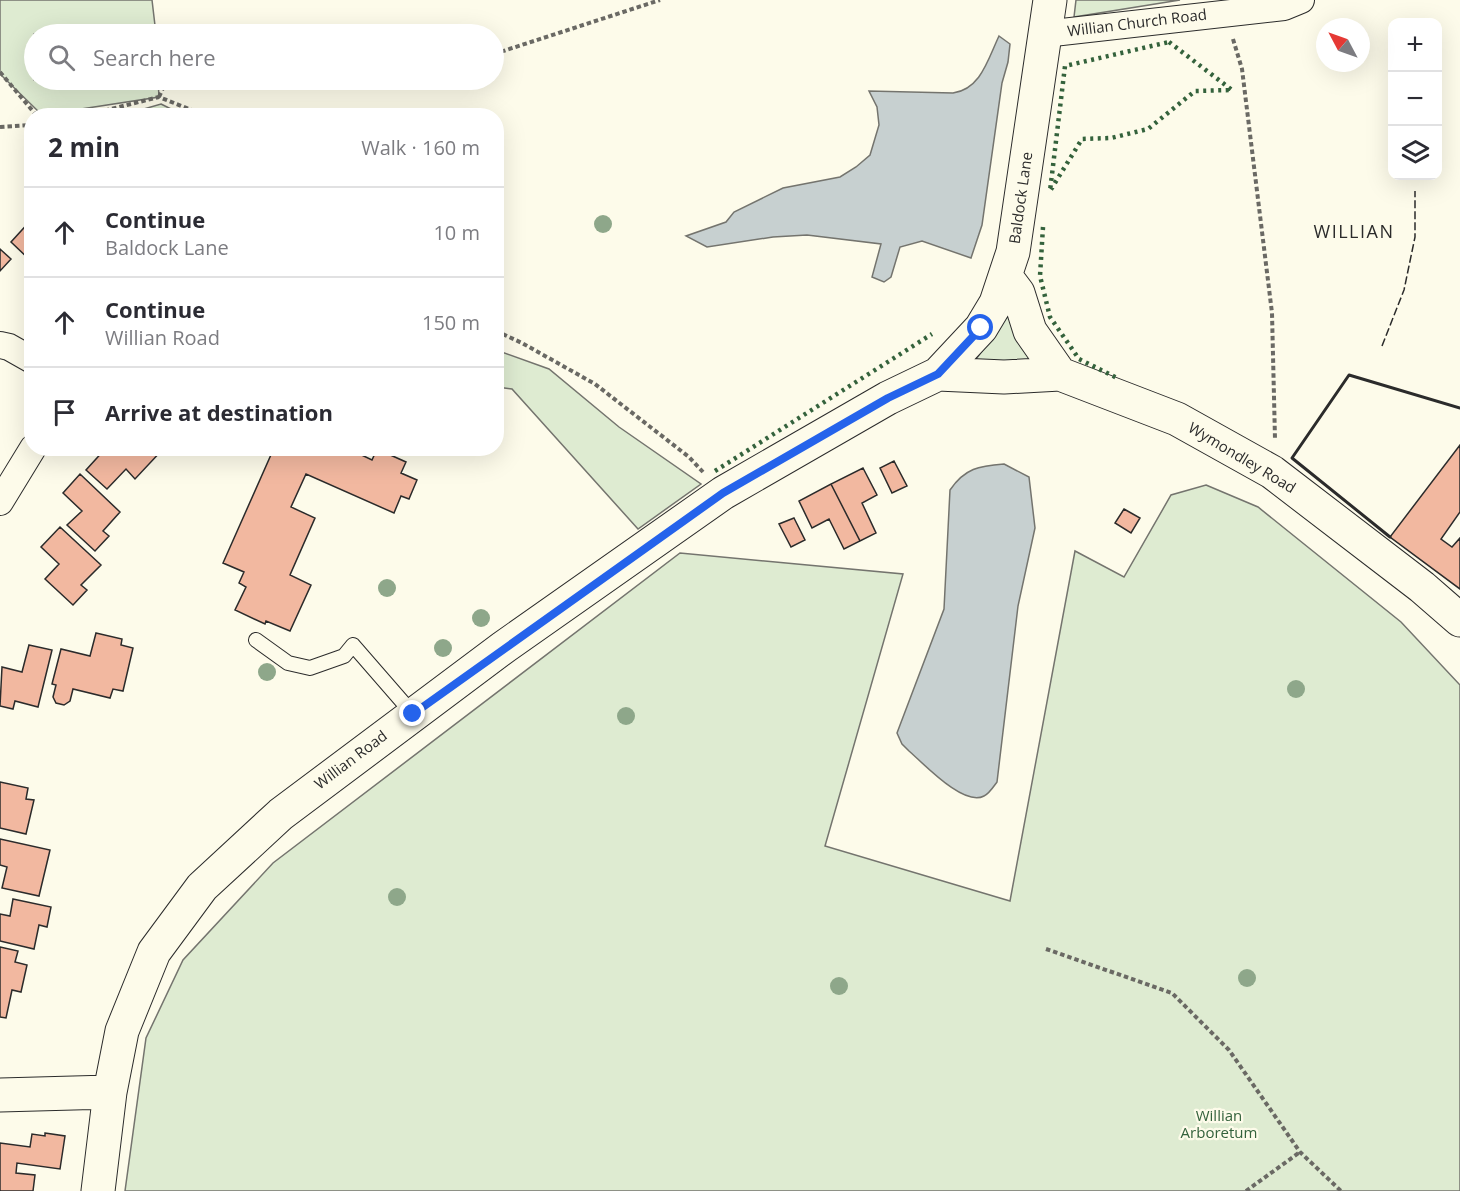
<!DOCTYPE html>
<meta charset="utf-8">
<style>
:root{--surface:#fff;--page:#f7f7f7;--text:#2b2b33;--muted:#7c7c81;--line:#e1e1e2}
body{margin:0;font-family:"Open Sans",sans-serif;background:var(--page);color:var(--text)}
.controls{position:absolute;right:18px;top:18px;display:grid;overflow:hidden;border-radius:12px;box-shadow:0 6px 24px #0002}
.controls button{width:54px;height:54px;display:grid;place-items:center;padding:0;border:0;border-bottom:2px solid var(--line);background:var(--surface);color:var(--text);font:30px sans-serif}
.compass{position:absolute;left:1316px;top:18px;width:54px;height:54px;border-radius:50%;background:var(--surface);box-shadow:0 6px 24px #0002;rotate:311deg}
.stop{position:absolute;width:18px;height:18px;margin:-14px;border:4px solid #2563eb;border-radius:50%;background:#fff}
.stop.end{background:#2563eb;border-color:#fff;box-shadow:0 2px 6px #0008}
.list{margin:0;padding:0;list-style:none}
h2{display:flex;justify-content:space-between;align-items:center;height:78px;margin:0;padding:0 24px;font-size:26px}
h2 small{font-size:20px;font-weight:400;color:var(--muted)}
.list li{display:grid;grid-template-columns:39px 1fr auto;gap:18px;align-items:center;box-sizing:border-box;height:90px;padding:0 24px;border-top:2px solid var(--line)}
.list b{display:block;font-size:22px;white-space:nowrap}
.list p{margin:0;font-size:20px;white-space:nowrap;color:var(--muted)}
.list em{font-size:20px;font-style:normal;color:var(--muted)}
.icon{flex:none;width:33px;height:33px;fill:none;stroke:currentColor;stroke-width:2;stroke-linecap:round;stroke-linejoin:round}
.map{position:relative;flex:none;width:1460px;height:1191px;overflow:hidden}
.search{position:absolute;background:var(--surface);box-shadow:0 6px 24px #0002;left:24px;top:24px;width:480px;height:66px;display:flex;align-items:center;gap:15px;box-sizing:border-box;padding:0 21px;border-radius:33px;color:var(--muted);font-size:22px}
.panel{position:absolute;background:var(--surface);box-shadow:0 6px 24px #0002;left:24px;top:108px;width:480px;height:348px;border-radius:24px}
.map>svg:first-child{display:block}
.green{fill:#deebd1;stroke:#74746e;stroke-width:1.5}
.water{fill:#c7d0d0;stroke:#74746e;stroke-width:1.5}
.building{fill:#f2b8a0;stroke:#2b2b2b;stroke-width:1.5}
.lines{fill:none;stroke-linecap:round;stroke-linejoin:round}
.lane-casing{stroke:#2b2b2b;stroke-width:16}
.street-casing{stroke:#2b2b2b;stroke-width:28}
.secondary-casing{stroke:#2b2b2b;stroke-width:35}
.path{stroke:#6a6964;stroke-width:4;stroke-dasharray:4.5 3;stroke-linecap:butt}
.lane{stroke:#fdfbea;stroke-width:14}
.street{stroke:#fdfbea;stroke-width:26}
.secondary{stroke:#fdfbea;stroke-width:33}
.hedge{stroke:#34623c;stroke-width:4.5;stroke-dasharray:3 4.5;stroke-linecap:butt}
.fence{stroke:#2b2b2b;stroke-width:1.5;stroke-dasharray:8 3;stroke-linecap:butt}
.wall{stroke:#2b2b2b;stroke-width:3}
.tree{fill:#8ea78a}
.route{stroke:#2563eb;stroke-width:8}
.labels{text-anchor:middle;stroke-width:4.5;stroke-linejoin:round;paint-order:stroke}
.street-label{font-size:15px;fill:#2b2b2b;stroke:#fdfbea}
.park-label{font-size:15px;fill:#34623c;stroke:#fdfbea}
.quarter-label{font-size:18px;letter-spacing:1.5px;fill:#2b2b2b;stroke:#fdfbea}
</style>
<div class="map">
<svg width="1460" height="1191" viewBox="0 0 1460 1191">
<rect width="100%" height="100%" fill="#fdfbea"/>
<path class="green" d="M0,0H152L156,34H34V80H158L159,97L42,115L0,74Z
M1076,0H1180L1074,17Z
M161,104L183,115H123Z
M1013,307L1039,364L974,362Z
M496,350L549,369L619,427L701,484L638,529L512,389L497,387Z
M1206,485L1258,507L1401,622L1460,685V1191H125L146,1038L183,960L273,863L680,553L903,574L825,846L1010,901L1075,551L1124,577L1171,495Z"/>
<path class="water" d="M999,36L1010,44L1008,62L1002,83L982,225L971,258L922,241L900,247L891,277L884,282L872,277L881,244L807,235L773,237L707,247L686,236L726,222L734,212L783,188L840,177L856,167L870,155L879,125L877,107L869,91L953,93C981,89 988,59 999,36Z
M1004,464L1029,477L1035,528L1018,606L997,782C994,786 989,794 984,796C964,807 924,764 909,751L902,744L897,733L944,609L950,490C965,468 979,466 1004,464Z"/>
<path class="building" d="M32,219V262L11,242Z
M0,249L11,259L0,271Z
M1460,445V512L1441,539L1452,547L1460,538V589L1390,537Z
M106,448H164L135,479L126,469L107,489L86,470Z
M274,448H347L372,460L377,449L406,462L401,473L417,480L409,499L401,496L394,513L306,474L291,507L315,518L290,575L311,585L290,631L266,621L265,624L235,610L246,587L239,583L244,572L223,563Z
M894,461L907,486L892,493L880,468Z
M863,468L877,495L862,503L876,533L860,541L831,484Z
M80,474L120,512L103,531L109,536L95,551L67,525L82,511L63,493Z
M831,484L860,541L844,549L829,519L812,528L799,501Z
M1124,509L1140,518L1131,533L1115,523Z
M794,518L805,540L791,547L779,524Z
M60,527L101,565L81,585L87,590L73,605L45,579L59,564L41,547Z
M96,633L122,639L121,645L133,648L123,691L113,689L110,698L73,689L70,701L64,705L56,703L53,697L56,685L52,684L61,649L90,656Z
M29,645L52,650L38,707L15,701L13,709L0,706L2,667L22,672Z
M0,782L28,788L26,799L34,800L26,834L0,828Z
M0,839L50,850L39,896L2,888L7,867L0,865Z
M13,899L51,907L47,927L39,925L34,949L0,941V914L10,916Z
M0,947L18,951L15,962L27,965L21,992L12,990L6,1018L0,1017Z
M45,1133L65,1136L60,1169L17,1163L16,1173L35,1175L33,1191H0V1143L30,1147L32,1134L45,1136Z"/>
<g class="lines">
<g class="lane-casing">
<path id="lane" d="M256,640L288,663L310,668L344,656L353,645L413,714"/>
</g>
<g class="street-casing">
<path id="street" d="M1044,34L1284,7L1301,0
M0,345L9,347L32,360
M0,502L33,448"/>
</g>
<g class="secondary-casing">
<path id="secondary" d="M1006,277L1018,293L1030,331L1060,374
M938,374L1004,377L1060,374L1177,419L1272,472L1422,587L1460,620
M0,1095L110,1092
M98,1191L110,1092L122,1031L154,952L202,887L281,814L504,647L723,493L888,398L938,374L981,328L996,303L1013,252L1050,0"/>
</g>
<path class="path" d="M1233,39L1242,69L1272,313L1275,439
M494,54L660,0
M0,72L37,116
M159,97L163,88H343L392,80
M83,116L159,97L194,111L200,116
M0,127L32,125
M496,331L522,343L595,384L689,457L703,472
M1046,949L1172,993L1229,1050L1300,1152L1341,1191
M1246,1191L1300,1152"/>
<use href="#lane" class="lane"/>
<use href="#street" class="street"/>
<use href="#secondary" class="secondary"/>
<path class="hedge" d="M1169,42L1232,90L1195,91L1148,129L1111,138L1082,139L1050,191L1065,66Z
M1043,227L1040,276L1050,317L1079,359L1119,379
M715,471L932,334"/>
<path class="fence" d="M1382,346L1404,290L1415,237V191"/>
<path class="wall" d="M1390,537L1292,458L1349,375L1460,408"/>
</g>
<g class="tree">
<circle cx="603" cy="224" r="9"/>
<circle cx="387" cy="588" r="9"/>
<circle cx="481" cy="618" r="9"/>
<circle cx="443" cy="648" r="9"/>
<circle cx="267" cy="672" r="9"/>
<circle cx="1296" cy="689" r="9"/>
<circle cx="626" cy="716" r="9"/>
<circle cx="397" cy="897" r="9"/>
<circle cx="1247" cy="978" r="9"/>
<circle cx="839" cy="986" r="9"/>
</g>
<g class="lines">
<path class="route" d="M413,714L723,493L888,398L938,374L981,328"/>
</g>
<g class="labels">
<g class="street-label">
<text transform="translate(1137 23) rotate(-7)" y="5">Willian Church Road</text>
<text transform="translate(1021 198) rotate(-82)" y="5">Baldock Lane</text>
<text transform="translate(1242 458) rotate(31)" y="5">Wymondley Road</text>
<text transform="translate(351 760) rotate(-37)" y="5">Willian Road</text>
</g>
<g class="park-label">
<text x="1219" y="1121">Willian<tspan x="1219" dy="17">Arboretum</tspan></text>
</g>
<g class="quarter-label">
<text x="1354" y="238">WILLIAN</text>
</g>
</g>
</svg>
<div class="controls">
<button>+</button>
<button>−</button>
<button><svg class="icon" aria-label="layers" viewBox="0 0 24 24"><path d="M12 4l9 5-9 5-9-5zM3 14l9 5 9-5"/></svg></button>
</div>
<svg class="compass" viewBox="-18 -18 36 36"><path d="M0-13l5 13h-10z" fill="#e53935"/><path d="M0 13l5-13h-10z" fill="#7c7c81"/></svg>
<div class="stop" style="left:981px;top:328px"></div>
<div class="stop end" style="left:413px;top:714px"></div>
<div class="search"><svg class="icon" aria-label="search" viewBox="0 0 24 24"><circle cx="10" cy="10" r="6"/><path d="M15 15l6 6"/></svg>Search here</div>
<section class="panel">
<h2>2 min<small>Walk · 160 m</small></h2>
<ul class="list">
<li><svg class="icon" aria-label="ahead" viewBox="0 0 24 24"><path d="M12 20V5M6 11l6-6 6 6"/></svg><div><b>Continue</b><p>Baldock Lane</p></div><em>10 m</em></li>
<li><svg class="icon" aria-label="ahead" viewBox="0 0 24 24"><path d="M12 20V5M6 11l6-6 6 6"/></svg><div><b>Continue</b><p>Willian Road</p></div><em>150 m</em></li>
<li><svg class="icon" aria-label="arrive" viewBox="0 0 24 24"><path d="M6 21V4h12l-3 4 3 4H6"/></svg><div><b>Arrive at destination</b></div></li>
</ul>
</section>
</div>
